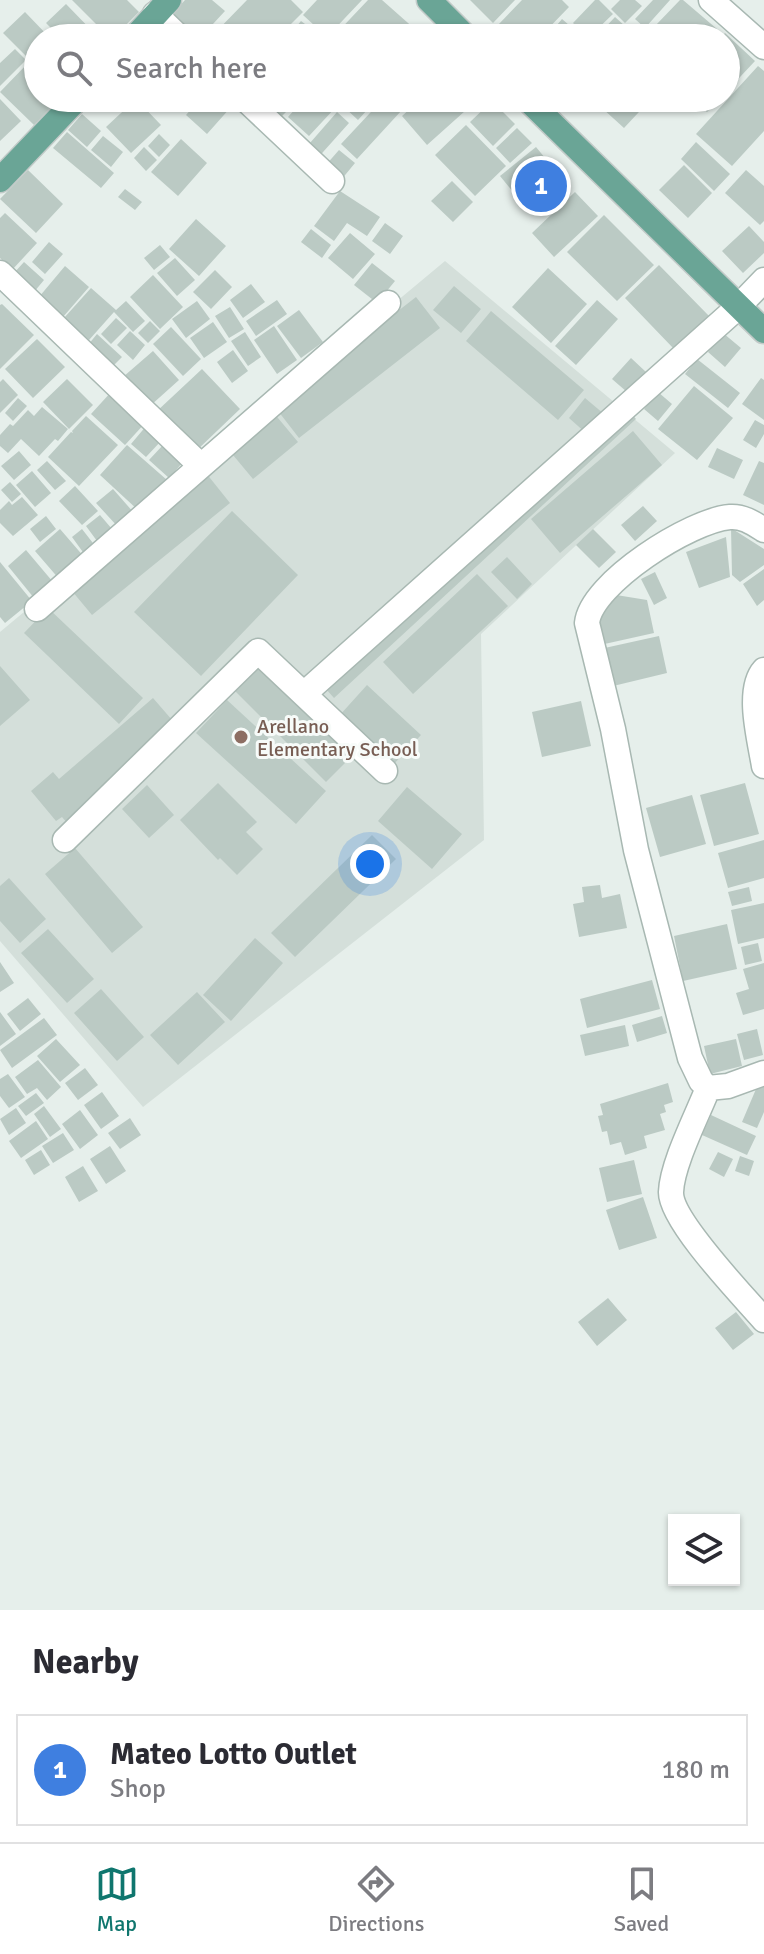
<!DOCTYPE html>
<style>
:root{--surface:#fff;--page:#f2f2f3;--text:#2b2b33;--muted:#7c7c81;--line:#e1e1e2;--accent:#0f766e}
body{margin:0;font-family:Signika,sans-serif;background:var(--page);color:var(--text)}
.controls{position:absolute;right:24px;bottom:24px;display:grid;overflow:hidden;border-radius:0px;box-shadow:0 2px 6px #0004}
.controls button{width:72px;height:72px;display:grid;place-items:center;padding:0;border:0;border-bottom:2px solid var(--line);background:var(--surface);color:var(--text);font:40px sans-serif}
.you{position:absolute;left:370px;top:864px;width:28px;height:28px;margin:-20px;border:6px solid #fff;border-radius:50%;background:#1a73e8;box-shadow:0 0 0 12px #1a73e833}
.badge{display:grid;place-items:center;width:52px;height:52px;border-radius:50%;background:var(--accent);color:#fff;font-size:26px;font-weight:700}
.pin{position:absolute;translate:-50% -50%;border:4px solid #fff;box-shadow:0 2px 8px #0006}
.list{margin:0;padding:0;list-style:none}
h2{display:flex;justify-content:space-between;align-items:center;height:104px;margin:0;padding:0 32px;font-size:34px}
h2 small{font-size:26px;font-weight:400;color:var(--muted)}
.list li{display:grid;grid-template-columns:52px 1fr auto;gap:24px;align-items:center;box-sizing:border-box;height:112px;margin:0 16px 16px;padding:0 16px;border:2px solid var(--line);border-radius:0px}
.list b{display:block;font-size:30px;white-space:nowrap}
.list p{margin:0;font-size:26px;white-space:nowrap;color:var(--muted)}
.list em{font-size:26px;font-style:normal;color:var(--muted)}
.icon{flex:none;width:44px;height:44px;fill:none;stroke:currentColor;stroke-width:2;stroke-linecap:round;stroke-linejoin:round}
.map{position:relative;flex:none;width:764px;height:1610px;overflow:hidden}
.search{position:absolute;background:var(--surface);box-shadow:0 2px 6px #0004;left:24px;right:24px;top:24px;height:88px;display:flex;align-items:center;gap:20px;box-sizing:border-box;padding:0 28px;border-radius:44px;color:var(--muted);font-size:30px}
.sheet{height:232px;background:var(--surface)}
nav{display:flex;justify-content:space-around;align-items:center;box-sizing:border-box;height:112px;border-top:2px solid var(--line);background:var(--surface);font-size:22px;color:var(--muted)}
nav a{display:grid;justify-items:center;gap:4px}
nav .on{color:var(--accent)}
.map>svg:first-child{display:block}
.built{fill:#d4dfda}
.building{fill:#bbcac4}
.lines{fill:none;stroke-linecap:round;stroke-linejoin:round}
.minor-casing{stroke:#a8b8b2;stroke-width:27}
.major-casing{stroke:#c2cac8;stroke-width:27}
.minor{stroke:#fff;stroke-width:24}
.major{stroke:#6aa596;stroke-width:24}
.education-dot{fill:#8d6e63;stroke:#f7fbf9;stroke-width:3}
.labels{text-anchor:middle;stroke-width:6;stroke-linejoin:round;paint-order:stroke}
.education-label{font-size:20px;fill:#785e54;stroke:#f7fbf9;text-anchor:start}
</style>
<div class="map">
<svg width="764" height="1610" viewBox="0 0 764 1610">
<rect width="100%" height="100%" fill="#e6efeb"/>
<path class="built" d="M445,261L675,453L481,634L484,840L143,1107L0,941V632Z"/>
<path class="building" d="M72,0H127L139,12L113,38H110Z
M185,0H212L225,11L200,38H189L168,19Z
M247,0H291L303,12L277,38H210Z
M317,0H362L327,37L303,15Z
M368,0H382L425,38H332Z
M470,0H515L493,23Z
M522,0H562L569,7L539,38H512L498,25Z
M595,0H599L613,14L588,38L573,23Z
M620,0H635L642,6L625,23L611,9Z
M653,0H670L645,28L635,19Z
M680,0H683L717,29L709,38L694,27L684,38H668L655,26Z
M66,4L99,38H61L46,23Z
M25,12L50,38H38V53L31,61L3,33Z
M615,17L636,36L635,38H603L599,34Z
M562,19L584,38H546Z
M301,21L317,33L313,38H287Z
M725,33L755,61L726,92V38H720Z
M15,49L26,60L0,86V63Z
M28,63L38,73V98H60L34,125L0,92Z
M758,66L764,71V131L732,166L696,134Z
M201,98H221L231,107L207,134L186,115Z
M274,98H300L280,118L267,106Z
M305,98H326L336,107L309,136L288,117Z
M353,98H378L358,120L344,107Z
M384,98H413L357,159L341,144Z
M422,98H452L465,111L427,145L402,116Z
M591,98H652L624,128Z
M692,98H720L707,112Z
M0,99L21,121L0,141Z
M136,99L161,125L131,153L106,127Z
M492,101L515,124L493,146L470,122Z
M337,112L349,123L315,161L303,151Z
M82,114L101,131L87,147L68,130Z
M466,125L506,166L475,196L435,155Z
M517,128L532,143L510,163L496,148Z
M67,132L114,173L101,188L53,148Z
M159,134L170,145L159,157L148,146Z
M103,136L123,152L111,167L91,150Z
M181,139L207,163L178,196L151,172Z
M696,142L730,174L714,191L681,159Z
M144,147L157,160L146,171L134,158Z
M536,147L564,181L528,210L500,176Z
M339,150L355,163L341,180L325,166Z
M684,165L712,193L688,218L659,190Z
M28,170L63,204L36,233L0,199Z
M746,170L764,186V221L760,225L725,193Z
M452,181L473,202L453,222L431,201Z
M125,189L142,202L135,210L118,197Z
M340,191L380,217L367,236L347,223L334,241L314,226Z
M575,192L598,216L554,257L532,233Z
M5,213L37,243L12,270L0,258V218Z
M604,215L654,265L617,301L567,252Z
M196,219L226,246L199,276L169,249Z
M385,223L403,236L390,254L372,241Z
M749,226L764,242V253L743,273L722,251Z
M311,229L331,245L322,258L301,242Z
M350,233L375,254L353,279L328,258Z
M49,242L63,254L45,274L32,262Z
M160,245L170,257L154,270L144,258Z
M175,258L195,280L177,296L157,273Z
M24,262L44,280L34,292L14,273Z
M372,263L395,281L377,303L354,285Z
M659,265L709,316L674,349L625,298Z
M65,266L89,287L63,317L39,297Z
M548,268L587,304L551,343L512,307Z
M215,270L232,287L211,309L193,292Z
M153,275L183,307L160,329L130,297Z
M251,284L265,302L243,318L230,300Z
M454,286L481,309L461,333L433,310Z
M91,288L116,310L126,301L145,321L133,332L114,312L89,340L64,318Z
M416,297L440,328L299,438L275,407Z
M277,300L287,314L256,336L246,321Z
M597,300L618,319L576,365L555,346Z
M197,301L210,319L186,338L172,319Z
M2,304L34,335L0,369V305Z
M230,307L244,329L229,338L215,316Z
M299,310L323,342L301,358L277,326Z
M491,311L584,390L558,420L466,341Z
M116,318L127,328L111,344L101,334Z
M150,321L160,331L148,343L138,333Z
M213,322L227,342L204,358L190,338Z
M274,326L297,360L277,374L254,340Z
M171,327L201,359L183,376L153,344Z
M130,331L145,345L133,360L117,345Z
M245,332L261,357L248,366L231,341Z
M723,333L741,348L725,367L708,352Z
M97,334L122,357L112,367L88,345Z
M37,339L65,367L33,398L5,369Z
M233,350L248,371L232,383L217,362Z
M153,351L179,380L150,406L123,377Z
M631,358L646,372L627,392L612,379Z
M697,359L740,393L728,408L685,374Z
M202,369L240,409L195,452L156,412Z
M761,378L764,380V420L742,404Z
M3,379L18,395L0,413V382Z
M67,379L93,405L69,429L43,402Z
M694,386L733,418L697,460L658,429Z
M112,391L146,422L125,445L91,414Z
M658,392L672,404L658,421L644,409Z
M18,398L27,406L13,421L5,413Z
M585,398L604,414L587,434L569,418Z
M42,407L68,429L58,441L55,439L39,456L21,439L8,453L0,446V435L10,424L13,426L28,410L34,416Z
M628,410L636,419L334,698L326,689Z
M273,412L298,442L253,479L228,449Z
M86,416L118,445L79,486L48,457L71,432L73,433L72,431Z
M755,420L764,425V434L756,448L743,440Z
M147,425L162,440L146,457L131,444Z
M633,431L662,465L560,553L531,519Z
M127,445L167,480L139,511L100,475Z
M163,445L183,462L169,478L149,460Z
M717,448L743,460L734,479L708,467Z
M19,451L31,465L14,480L1,466Z
M47,461L66,481L55,490L37,470Z
M759,461L764,463V505L743,495Z
M32,471L51,493L35,507L16,485Z
M206,473L230,503L92,615L67,585Z
M10,482L21,494L12,502L1,490Z
M75,486L98,511L82,525L59,501Z
M113,489L134,513L118,527L96,503Z
M22,497L38,515L13,536L0,523V510L9,501L12,505Z
M643,506L657,521L635,541L621,525Z
M232,511L298,575L201,676L134,612Z
M100,515L112,529L97,541L86,526Z
M46,516L56,529L40,542L30,529Z
M731,528L764,549V565L740,582L732,575Z
M60,529L85,558L60,580L35,551Z
M82,529L96,547L85,555L72,537Z
M593,529L616,552L599,568L576,545Z
M726,537L730,577L699,588L686,552Z
M26,550L53,582L34,598L8,566Z
M507,557L532,584L517,599L491,572Z
M0,562L32,601L5,623L0,617Z
M764,569V600L757,606L743,584Z
M655,572L667,598L654,605L641,579Z
M477,574L508,606L413,694L383,662Z
M610,594L647,600L654,633L600,645L590,627Z
M48,608L143,698L119,724L24,633Z
M659,636L667,673L609,687L600,649Z
M267,659L358,750L326,782L235,691Z
M0,666L30,700L0,726Z
M367,685L421,735L393,765L339,716Z
M153,698L179,728L68,824L62,817L56,821L31,791L53,772L59,779Z
M227,700L326,791L296,824L196,733Z
M581,701L591,746L542,757L532,712Z
M218,783L257,822L246,832L263,849L237,875L220,858L218,860L180,820Z
M745,783L759,834L714,846L700,795Z
M147,785L174,815L149,838L122,809Z
M407,787L462,834L432,869L378,821Z
M692,795L706,844L660,857L646,808Z
M372,835L396,859L295,957L271,933Z
M764,840V878L728,888L718,853Z
M75,848L143,927L112,953L45,874Z
M9,878L46,919L20,943L0,921V886Z
M600,885L602,898L620,894L627,928L579,937L573,904L584,902L582,887Z
M749,887L752,901L732,906L728,892Z
M764,903V938L738,944L731,910Z
M727,924L737,969L683,981L674,936Z
M48,929L94,979L67,1003L21,953Z
M255,938L283,963L231,1021L203,995Z
M758,943L762,961L745,965L741,947Z
M0,962L14,983L0,992Z
M764,963V1009L743,1015L736,993L749,989L743,969Z
M652,980L660,1009L587,1028L580,999Z
M101,989L144,1037L117,1061L74,1013Z
M197,992L225,1022L178,1065L150,1035Z
M28,998L41,1014L20,1031L7,1014Z
M0,1012L16,1034L0,1046Z
M662,1016L667,1033L637,1042L632,1025Z
M44,1018L57,1035L12,1068L0,1050Z
M625,1025L629,1046L585,1056L580,1035Z
M757,1029L763,1055L744,1060L737,1034Z
M56,1039L80,1065L60,1082L37,1056Z
M736,1039L742,1066L710,1074L704,1046Z
M38,1060L61,1087L47,1100L37,1088L27,1094L15,1077Z
M85,1068L98,1085L78,1100L65,1083Z
M8,1074L25,1097L9,1108L0,1096V1079Z
M759,1082L764,1084V1112L757,1128L742,1122Z
M668,1083L673,1102L664,1105L666,1112L660,1114L665,1130L644,1136L647,1148L625,1155L621,1142L610,1145L607,1131L602,1132L598,1116L603,1115L600,1104Z
M102,1092L119,1116L101,1129L84,1105Z
M36,1093L44,1103L26,1116L18,1106Z
M44,1106L61,1129L50,1137L34,1114Z
M16,1108L26,1123L9,1135L0,1119Z
M80,1110L98,1135L80,1149L62,1124Z
M711,1115L756,1136L747,1155L702,1135Z
M130,1118L141,1135L120,1149L108,1133Z
M36,1121L48,1139L21,1158L9,1141Z
M63,1133L74,1150L53,1163L42,1146Z
M110,1146L126,1171L106,1184L90,1159Z
M41,1150L50,1165L34,1175L25,1160Z
M718,1152L733,1159L724,1177L709,1169Z
M740,1156L754,1161L749,1176L735,1171Z
M634,1160L642,1194L607,1202L599,1168Z
M83,1166L98,1191L79,1202L65,1177Z
M643,1197L657,1238L619,1250L606,1210Z
M608,1298L627,1320L597,1346L578,1322Z
M736,1312L754,1334L733,1350L715,1328Z"/>
<g class="lines">
<g class="minor-casing">
<path id="minor" d="M711,0L764,47
M155,14L180,38
M244,98L332,181
M0,273L200,465
M764,530C753,523 743,516 730,517C691,520 591,583 587,623L613,729L636,850L690,1058L701,1081L708,1088L728,1086L764,1073
M37,609L388,303
M764,670C746,690 760,741 764,766
M305,693L738,307L764,280
M65,840L258,651L385,771
M708,1088C697,1116 672,1164 671,1192C670,1220 743,1296 764,1320"/>
</g>
<g class="major-casing">
<path id="major" d="M429,0L467,38
M134,38L169,0
M526,98L764,331
M0,180L78,98"/>
</g>
<use href="#minor" class="minor"/>
<use href="#major" class="major"/>
</g>
<circle class="education-dot" cx="241" cy="737" r="8"/>
<g class="labels">
<g class="education-label">
<text x="257" y="733">Arellano<tspan x="257" dy="23">Elementary School</tspan></text>
</g>
</g>
</svg>
<div class="controls">
<button><svg class="icon" aria-label="layers" viewBox="0 0 24 24"><path d="M12 4l9 5-9 5-9-5zM3 14l9 5 9-5"/></svg></button>
</div>
<div class="you"></div>
<div class="pin badge" style="left:541px;top:186px;background:#3f7fe0">1</div>
<div class="search"><svg class="icon" aria-label="search" viewBox="0 0 24 24"><circle cx="10" cy="10" r="6"/><path d="M15 15l6 6"/></svg>Search here</div>
</div>
<section class="sheet">
<h2>Nearby<small></small></h2>
<ul class="list">
<li><span class="badge" style="background:#3f7fe0">1</span><div><b>Mateo Lotto Outlet</b><p>Shop</p></div><em>180 m</em></li>
</ul>
</section>
<nav>
<a class="on"><svg class="icon" aria-label="map" viewBox="0 0 24 24"><path d="M3 6l6-2 6 2 6-2v14l-6 2-6-2-6 2zM9 4v14M15 6v14"/></svg>Map</a>
<a><svg class="icon" aria-label="directions" viewBox="0 0 24 24"><path d="M12 3l9 9-9 9-9-9zM9 14v-3h6M13 9l2 2-2 2"/></svg>Directions</a>
<a><svg class="icon" aria-label="saved" viewBox="0 0 24 24"><path d="M7 4h10v16l-5-4-5 4z"/></svg>Saved</a>
</nav>
